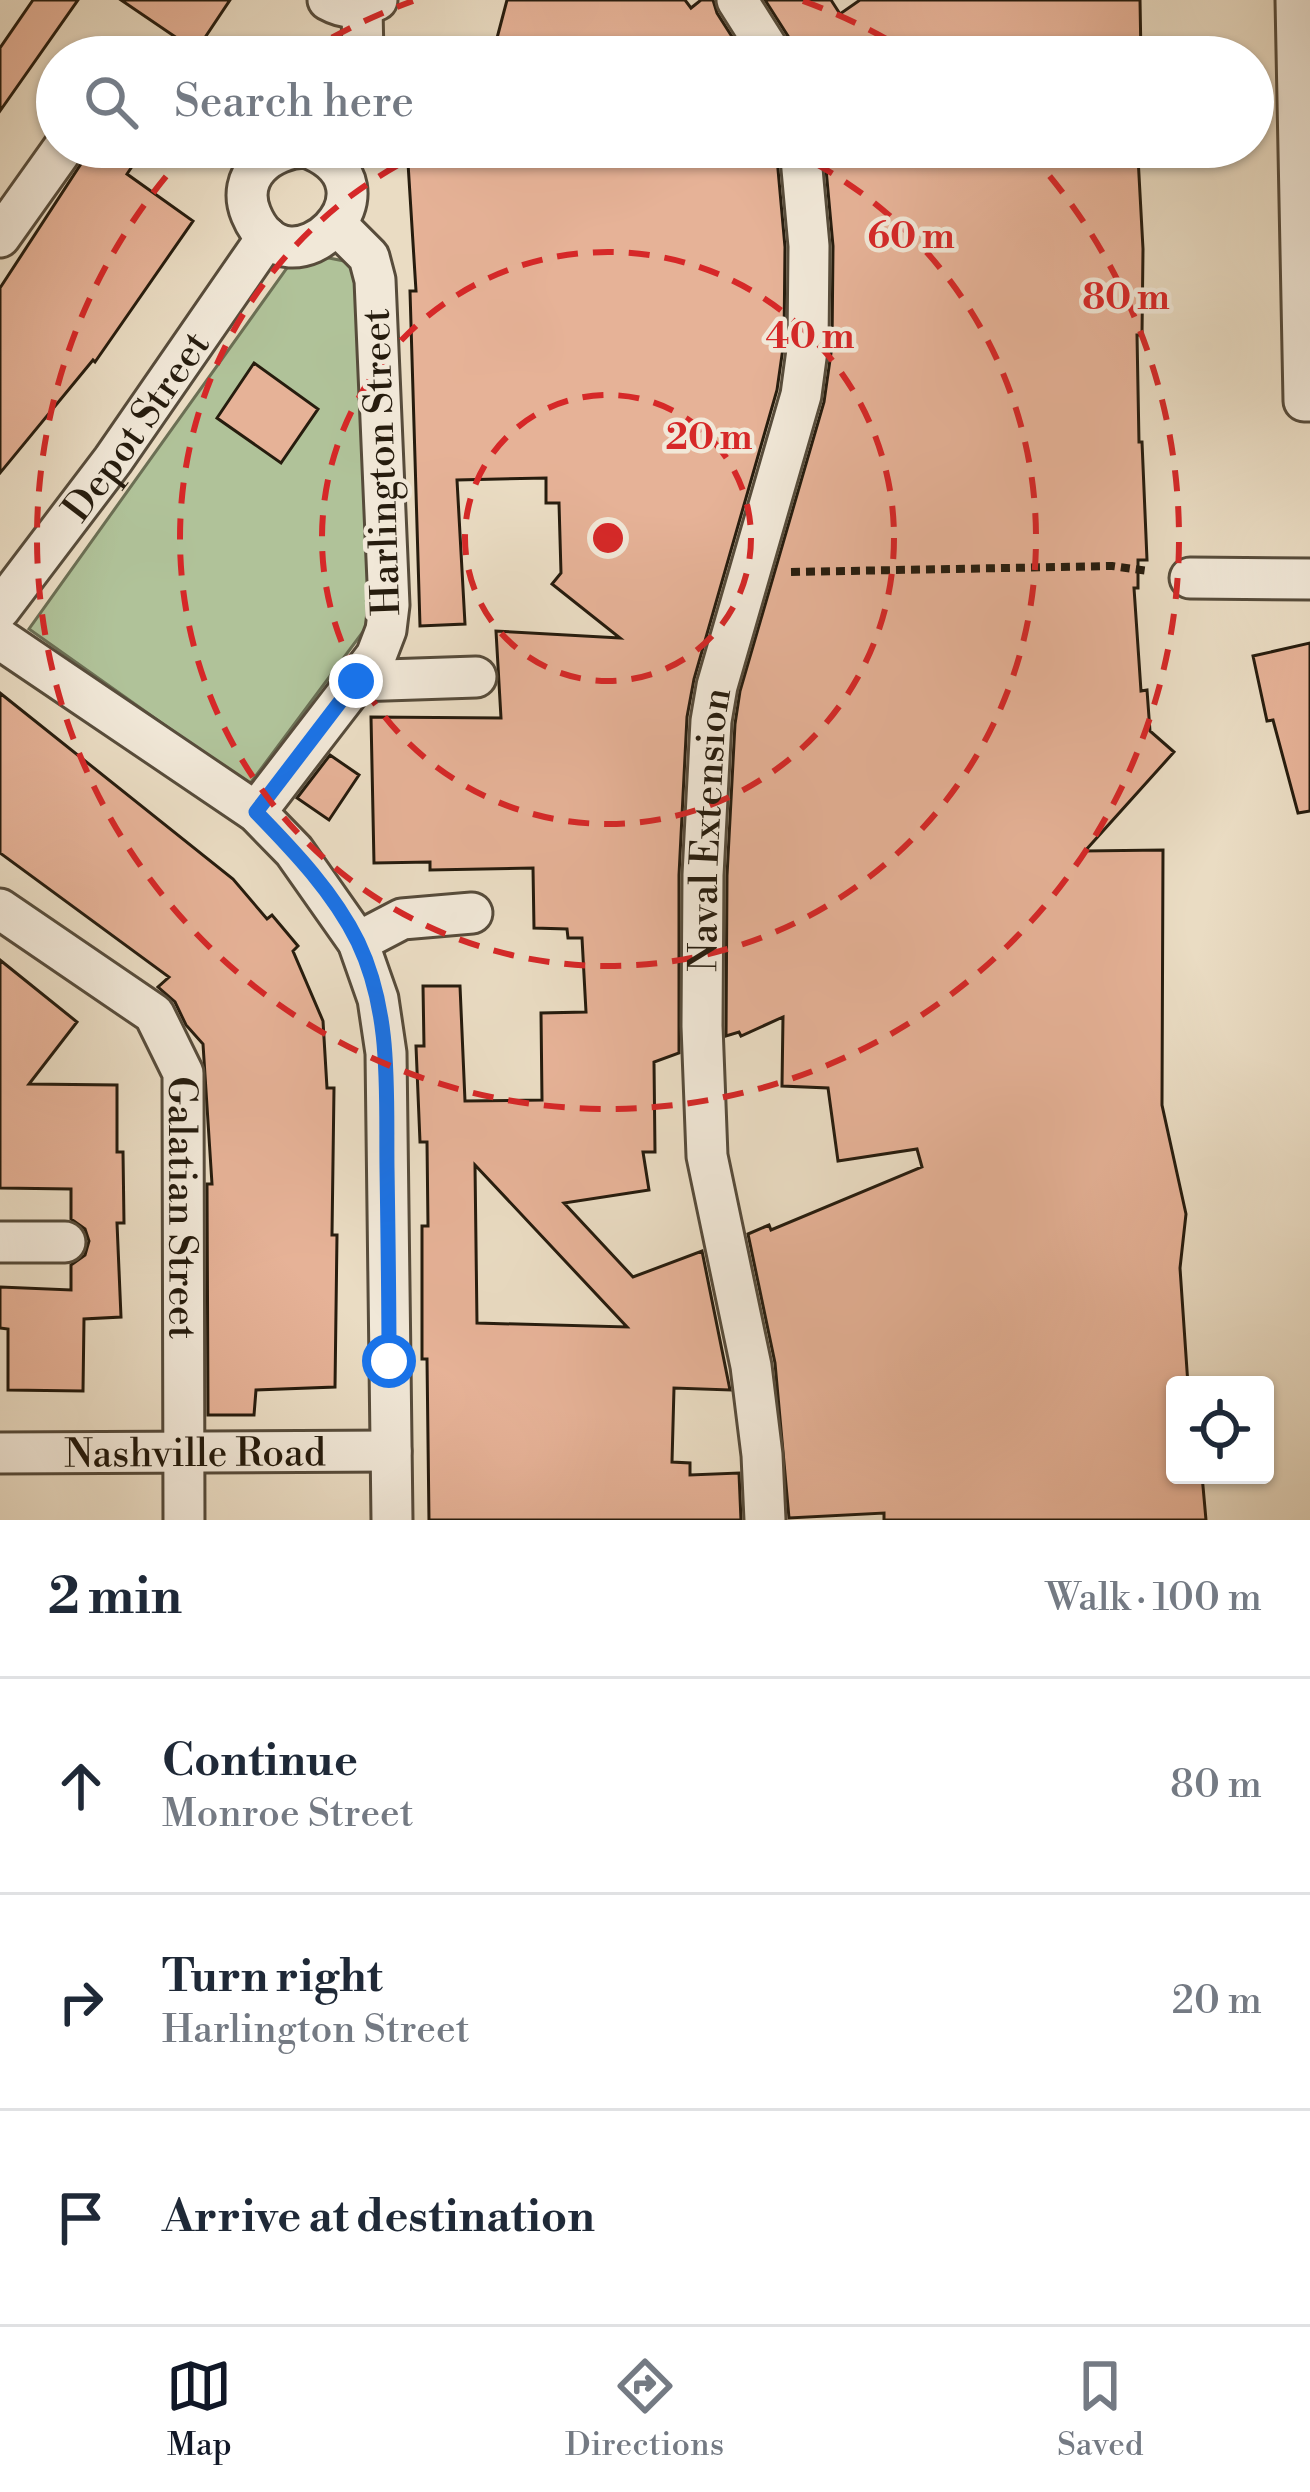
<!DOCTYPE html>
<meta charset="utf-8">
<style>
:root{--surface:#fff;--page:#f2f2f3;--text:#1f2937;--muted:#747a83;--line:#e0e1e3;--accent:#111827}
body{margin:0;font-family:"Libre Bodoni",serif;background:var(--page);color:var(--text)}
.controls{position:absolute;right:36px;bottom:36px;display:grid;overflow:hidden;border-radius:12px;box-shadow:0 3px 9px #0004}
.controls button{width:108px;height:108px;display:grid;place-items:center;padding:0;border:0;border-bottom:3px solid var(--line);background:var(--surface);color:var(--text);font:60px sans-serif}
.stop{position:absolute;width:36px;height:36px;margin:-27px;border:9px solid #1a73e8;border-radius:50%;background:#fff}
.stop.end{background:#1a73e8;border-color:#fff;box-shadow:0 3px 12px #0008}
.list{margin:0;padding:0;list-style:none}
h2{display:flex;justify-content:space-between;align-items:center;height:156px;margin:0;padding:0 48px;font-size:51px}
h2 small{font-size:39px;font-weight:400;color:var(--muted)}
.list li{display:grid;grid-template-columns:78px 1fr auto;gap:36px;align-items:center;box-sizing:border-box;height:216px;padding:0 48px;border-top:3px solid var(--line)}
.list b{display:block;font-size:45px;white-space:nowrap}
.list p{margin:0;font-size:39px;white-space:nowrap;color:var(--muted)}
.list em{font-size:39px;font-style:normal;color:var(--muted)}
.icon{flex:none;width:66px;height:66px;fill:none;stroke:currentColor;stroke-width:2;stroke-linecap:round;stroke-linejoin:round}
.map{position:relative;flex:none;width:1310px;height:1520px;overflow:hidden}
.search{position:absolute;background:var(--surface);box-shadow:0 3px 9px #0004;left:36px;right:36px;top:36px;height:132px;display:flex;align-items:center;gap:30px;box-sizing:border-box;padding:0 42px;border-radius:66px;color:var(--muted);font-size:45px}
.sheet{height:804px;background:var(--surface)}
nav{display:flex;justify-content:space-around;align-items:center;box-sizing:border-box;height:168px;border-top:3px solid var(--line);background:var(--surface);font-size:33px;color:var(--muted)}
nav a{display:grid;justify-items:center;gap:6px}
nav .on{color:var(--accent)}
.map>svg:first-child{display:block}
.green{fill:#b0c299;stroke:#6b6f54;stroke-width:3}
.building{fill:#e6b297;stroke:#261c0e;stroke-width:3;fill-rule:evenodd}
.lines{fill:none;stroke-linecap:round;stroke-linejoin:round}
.street-casing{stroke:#574c3b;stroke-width:45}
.path{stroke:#261c0e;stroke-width:8;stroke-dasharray:9 6;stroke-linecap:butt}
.street{stroke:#f1e8d8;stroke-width:39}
.route{stroke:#1a73e8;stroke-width:15}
.ring{fill:none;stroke:#d62828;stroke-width:6;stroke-dasharray:21 15}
.labels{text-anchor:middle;stroke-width:9;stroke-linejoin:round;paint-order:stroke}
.street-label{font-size:39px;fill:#261c0e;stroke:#f1e8d8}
.centre{fill:#d62828;stroke:#f1e8d8;stroke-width:6}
.ring-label{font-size:36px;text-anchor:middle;font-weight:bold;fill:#d62828;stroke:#f1e8d8;stroke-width:9;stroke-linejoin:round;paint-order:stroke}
</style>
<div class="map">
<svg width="1310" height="1520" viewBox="0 0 1310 1520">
<rect width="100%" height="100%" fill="#eadcc3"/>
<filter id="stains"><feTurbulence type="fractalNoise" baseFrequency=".00167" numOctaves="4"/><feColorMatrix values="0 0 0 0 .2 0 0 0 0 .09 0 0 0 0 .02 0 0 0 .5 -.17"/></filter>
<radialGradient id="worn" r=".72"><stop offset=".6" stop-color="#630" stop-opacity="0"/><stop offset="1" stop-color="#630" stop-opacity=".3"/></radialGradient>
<path class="green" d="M324,257L349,262L363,274L374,617L249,785L29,629L292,261Z"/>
<path class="building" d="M33,0H78L0,111V48Z
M121,0H230L196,51Z
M507,0H685L691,8L701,0H713L717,13L745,57H492Z
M765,0H831L840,14L860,0H1140L1141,57H797L793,44Z
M92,147H145L127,174L193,221L95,362L93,360L0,473V288Z
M407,147H776L785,247L784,341L777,390L694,679L687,717L679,875V1053L654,1062L655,1152H643L649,1190L564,1203L633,1277L702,1251L730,1390L674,1388L672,1462L690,1463V1475L739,1473L741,1520H429L427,1359H422V1226H428L427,1142H420L416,1046H424L423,986H460L465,1101L542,1100L541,1013L586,1012L582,938H568L567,929L534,928L533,868L430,870V862L374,863L371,717L501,718L496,631L620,638L552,584L561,573L559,503H546V478L457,480L465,624L420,626L410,291H416ZM475,1165L627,1327L477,1323Z
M824,147H1037L1038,159L1138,157L1143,249L1142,335H1137L1139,442H1142L1147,560H1138V588H1134L1141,691L1147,690L1150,731L1174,752L1085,851L1163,850L1162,1105L1186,1214L1180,1268L1188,1385H1175V1475H1202L1206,1520H884V1513L789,1518L775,1363L748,1234L769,1225L771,1230L922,1167L917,1149L838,1161L828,1088L782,1086L783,1017L741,1036L739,1032L726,1036L727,876L735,724L740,691L824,402L832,346L833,246Z
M254,363L318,409L281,463L217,418Z
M1310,643V811L1298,813L1273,720L1267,721L1253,656Z
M0,693L233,879L267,919L272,915L298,946L293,951L323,1021L327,1088H334L332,1235H337L335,1387L256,1390L254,1415H208L207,1184H212L203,1044L186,1025L175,1002L158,987L169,977L0,853Z
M330,755L359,775L329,820L297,798Z
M0,960L77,1022L29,1084L117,1085V1152H123L124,1223H117L121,1317L84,1319L83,1391L8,1390V1329L0,1328V1287L71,1290V1265L85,1255L89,1241L85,1229L71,1219V1189L0,1188Z"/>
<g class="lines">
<g class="street-casing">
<g id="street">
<path d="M328,0C346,10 359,9 377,0"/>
<path d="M737,0L773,57"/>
<path d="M1296,0L1304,401H1310"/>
<path d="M362,8L363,57"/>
<path d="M305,147C270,148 235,175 251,214C288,304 410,186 306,147"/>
<path d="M0,237L64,147"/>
<path d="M1190,578L1310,579"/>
<path id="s1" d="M0,609L113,460L267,237"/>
<path d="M0,639L256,812L294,851L358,942L378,999L386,1053L392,1520"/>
<path d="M356,681L476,677"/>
<path d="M256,812L376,656L386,630L389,605L375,280L369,257L338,226"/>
<path id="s2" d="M0,909L154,1014L183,1073L184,1520"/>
<path d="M358,942L402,919L472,913"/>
<path d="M0,1242H65"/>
<path id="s3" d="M0,1453L391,1451"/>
<path id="s4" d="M765,1520L762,1455L751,1366L707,1156L702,1026L703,875L711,721L717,686L801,395L808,343L809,246L800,147"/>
</g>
</g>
<path class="path" d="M791,572L1112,566L1148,571"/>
<use href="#street" class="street"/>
</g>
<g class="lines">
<path class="route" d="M356,681L256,812C294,851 334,893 358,942C392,1013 386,1092 387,1168C388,1233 389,1297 389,1361"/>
</g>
<g class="ring">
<circle cx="608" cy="538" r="143"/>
<circle cx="608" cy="538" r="286"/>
<path d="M782 147A428 428 0 1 1 434 147"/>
<path d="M301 56A571 571 0 0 1 413 1M803 1A571 571 0 0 1 915 56M1026 149A571 571 0 1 1 190 149"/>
</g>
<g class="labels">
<g class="street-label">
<text dy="14" stroke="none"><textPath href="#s1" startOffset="228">Depot Street</textPath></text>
<text transform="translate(380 462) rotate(-92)" y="14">Harlington Street</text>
<text dy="14" stroke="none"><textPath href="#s4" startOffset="696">Naval Extension</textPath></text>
<text dy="14" stroke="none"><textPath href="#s2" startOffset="387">Galatian Street</textPath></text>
<text dy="14" stroke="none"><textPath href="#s3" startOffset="195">Nashville Road</textPath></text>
</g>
</g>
<circle cx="608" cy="538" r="18" class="centre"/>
<g class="ring-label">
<text x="911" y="248">60 m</text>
<text x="1126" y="309">80 m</text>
<text x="810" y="348">40 m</text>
<text x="709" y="449">20 m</text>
</g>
<rect width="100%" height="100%" filter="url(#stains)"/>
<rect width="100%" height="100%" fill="url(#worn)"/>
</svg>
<div class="controls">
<button><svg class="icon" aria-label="locate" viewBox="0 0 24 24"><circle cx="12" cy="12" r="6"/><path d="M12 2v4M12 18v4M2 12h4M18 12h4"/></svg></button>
</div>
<div class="stop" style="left:389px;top:1361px"></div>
<div class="stop end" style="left:356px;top:681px"></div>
<div class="search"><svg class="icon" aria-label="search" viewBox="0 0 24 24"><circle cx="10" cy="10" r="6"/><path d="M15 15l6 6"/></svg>Search here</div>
</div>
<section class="sheet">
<h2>2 min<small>Walk · 100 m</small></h2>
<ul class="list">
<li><svg class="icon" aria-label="ahead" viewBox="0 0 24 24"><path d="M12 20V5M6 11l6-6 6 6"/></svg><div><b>Continue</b><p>Monroe Street</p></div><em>80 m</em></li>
<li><svg class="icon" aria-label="right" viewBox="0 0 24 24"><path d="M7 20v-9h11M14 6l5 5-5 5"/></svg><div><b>Turn right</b><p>Harlington Street</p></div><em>20 m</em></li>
<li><svg class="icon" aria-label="arrive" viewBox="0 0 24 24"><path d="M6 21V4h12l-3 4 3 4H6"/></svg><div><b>Arrive at destination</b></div></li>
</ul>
</section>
<nav>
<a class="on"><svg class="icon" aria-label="map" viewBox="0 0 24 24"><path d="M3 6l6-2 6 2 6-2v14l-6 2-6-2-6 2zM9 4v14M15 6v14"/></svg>Map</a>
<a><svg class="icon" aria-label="directions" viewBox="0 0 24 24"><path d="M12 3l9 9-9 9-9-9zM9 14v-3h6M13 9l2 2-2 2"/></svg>Directions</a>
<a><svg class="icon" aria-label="saved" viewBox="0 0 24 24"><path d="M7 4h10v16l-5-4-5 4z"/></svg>Saved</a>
</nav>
